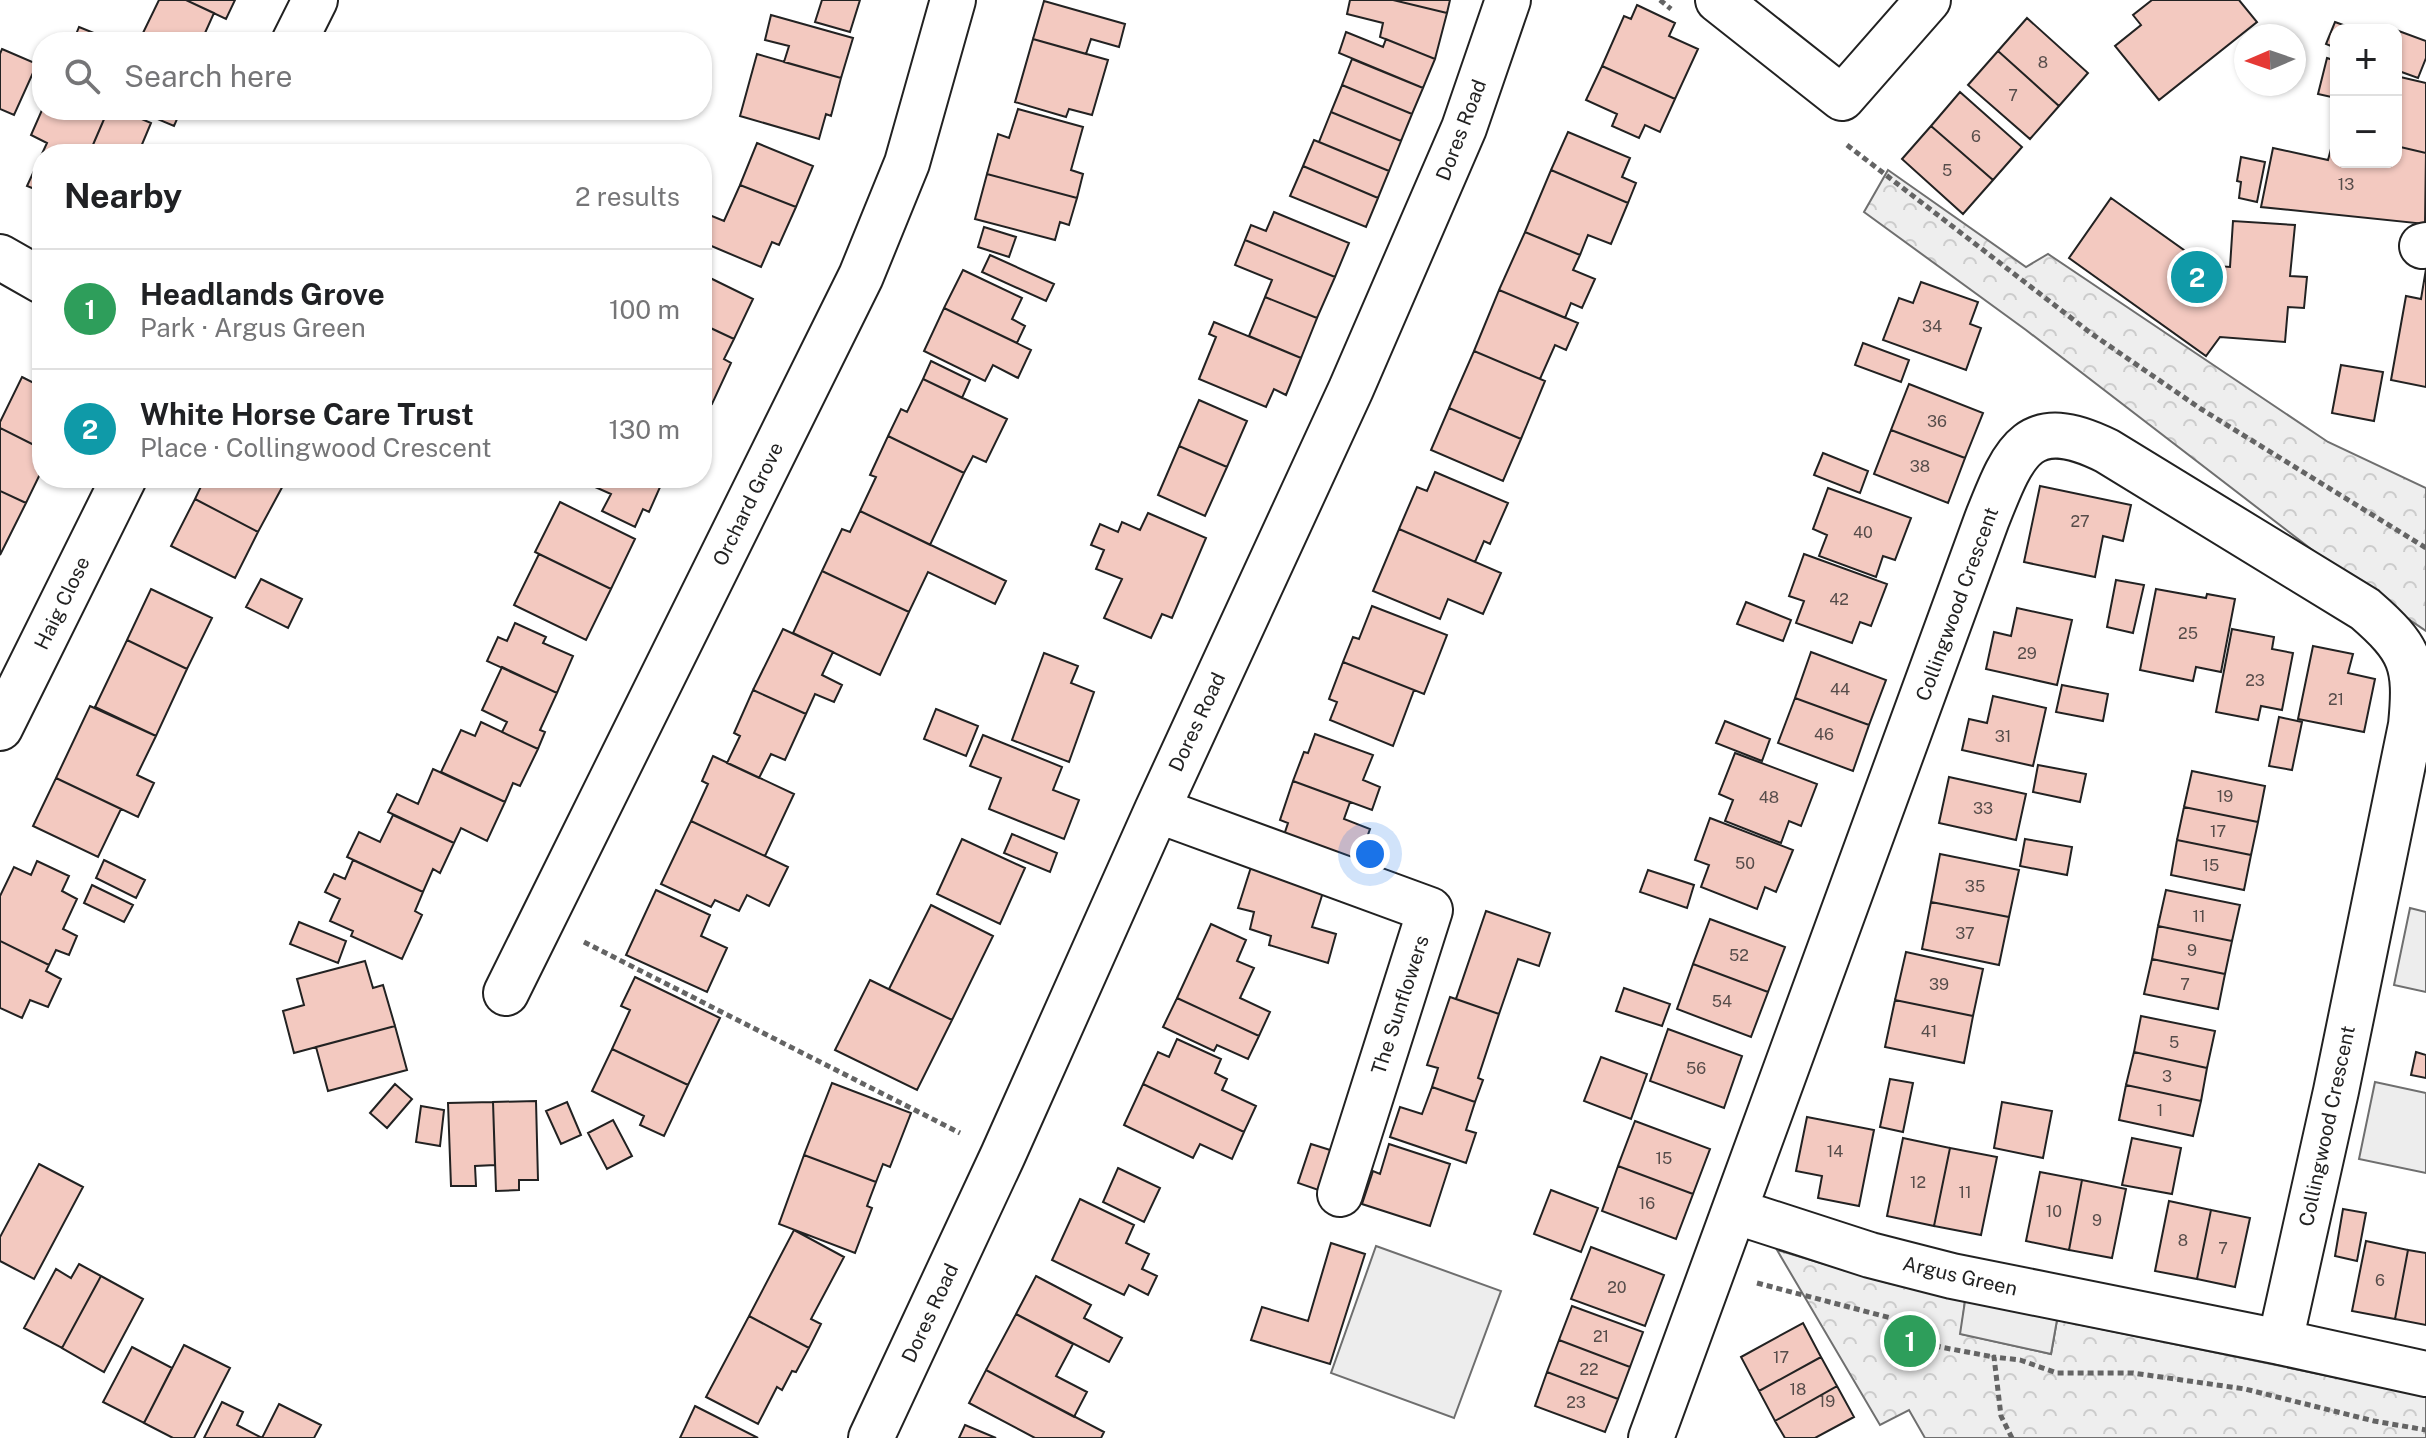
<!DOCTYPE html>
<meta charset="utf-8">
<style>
:root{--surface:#fff;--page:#f2f2f2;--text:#202124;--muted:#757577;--line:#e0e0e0;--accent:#c62828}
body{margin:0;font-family:"Public Sans",sans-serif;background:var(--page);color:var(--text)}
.controls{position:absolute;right:24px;top:24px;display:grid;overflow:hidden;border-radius:16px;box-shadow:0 2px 6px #0004}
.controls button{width:72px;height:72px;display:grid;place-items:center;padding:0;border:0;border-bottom:2px solid var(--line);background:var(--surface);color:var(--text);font:40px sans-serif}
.compass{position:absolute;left:2234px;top:24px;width:72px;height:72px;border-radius:50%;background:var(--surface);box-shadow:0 2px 6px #0004;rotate:268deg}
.you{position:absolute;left:1370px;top:854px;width:28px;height:28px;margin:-20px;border:6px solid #fff;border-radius:50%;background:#1a73e8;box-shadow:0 0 0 12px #1a73e833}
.badge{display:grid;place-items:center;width:52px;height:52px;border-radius:50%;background:var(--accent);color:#fff;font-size:26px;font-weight:700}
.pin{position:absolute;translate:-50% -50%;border:4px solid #fff;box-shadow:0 2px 8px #0006}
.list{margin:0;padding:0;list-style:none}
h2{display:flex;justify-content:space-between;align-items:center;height:104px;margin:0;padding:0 32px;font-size:34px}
h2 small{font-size:26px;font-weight:400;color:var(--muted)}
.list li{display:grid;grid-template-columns:52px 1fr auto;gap:24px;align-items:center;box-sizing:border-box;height:120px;padding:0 32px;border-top:2px solid var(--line)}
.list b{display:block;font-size:30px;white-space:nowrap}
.list p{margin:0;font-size:26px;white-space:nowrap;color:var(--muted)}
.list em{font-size:26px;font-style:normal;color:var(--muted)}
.icon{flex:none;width:44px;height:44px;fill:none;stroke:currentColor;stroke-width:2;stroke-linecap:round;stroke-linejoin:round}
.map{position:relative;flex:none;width:2426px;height:1438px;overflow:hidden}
.search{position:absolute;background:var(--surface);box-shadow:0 2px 6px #0004;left:32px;top:32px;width:680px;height:88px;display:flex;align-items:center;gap:20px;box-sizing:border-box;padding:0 28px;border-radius:32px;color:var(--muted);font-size:30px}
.panel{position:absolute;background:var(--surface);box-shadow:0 2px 6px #0004;left:32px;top:144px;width:680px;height:344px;border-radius:32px}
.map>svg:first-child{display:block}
.forest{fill:url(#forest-crowns);stroke:#6f6f6f;stroke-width:2}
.parking{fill:#ededed;stroke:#6f6f6f;stroke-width:2}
.building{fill:#f3c9c0;stroke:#222;stroke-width:2}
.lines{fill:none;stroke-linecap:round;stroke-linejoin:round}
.minor-casing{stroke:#222;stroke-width:48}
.path{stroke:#646464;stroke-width:5;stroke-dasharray:6 4;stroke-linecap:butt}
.minor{stroke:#fff;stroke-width:44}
.labels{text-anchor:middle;stroke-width:6;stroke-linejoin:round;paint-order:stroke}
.number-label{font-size:16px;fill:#564c4a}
.street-label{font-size:20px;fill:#222;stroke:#fff}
</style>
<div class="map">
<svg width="2426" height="1438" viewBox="0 0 2426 1438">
<defs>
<pattern id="forest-crowns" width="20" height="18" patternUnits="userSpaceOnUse" patternTransform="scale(2)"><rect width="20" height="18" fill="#eee"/><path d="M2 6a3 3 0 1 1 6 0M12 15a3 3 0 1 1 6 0" fill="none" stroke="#ccc"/></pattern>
</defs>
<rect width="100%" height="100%" fill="#fff"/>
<path class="forest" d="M1888,170L2026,267L2048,254L2328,442L2426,488V631L2354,582L2026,330L1864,212Z
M1777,1250L1888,1283L1965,1301L1961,1334L2051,1354L2057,1320L2426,1396V1438H1925L1909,1410L1880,1425Z"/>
<path class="parking" d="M2410,908L2426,912V992L2394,985Z
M2375,1082L2426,1093V1173L2359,1159Z
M1376,1246L1501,1291L1454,1418L1331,1373Z
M1965,1301L2057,1320L2051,1354L1960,1334Z"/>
<path class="building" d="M159,0H186L214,13L201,42H153L141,37Z
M186,0H235L226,19Z
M822,0H860L850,32L815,22Z
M1350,0H1393L1447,13L1435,59L1380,37L1383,23L1347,14Z
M1393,0H1450L1447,13Z
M2152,0H2239L2257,22L2159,100L2115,46L2141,25L2133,15Z
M1044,1L1125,24L1119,47L1091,39L1086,54L1033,39Z
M1637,5L1675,23L1669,36L1698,49L1675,99L1602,66L1624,16L1631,19Z
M771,15L853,38L841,78L784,62L789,46L765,40Z
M2027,18L2088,73L2059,106L1998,51Z
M2335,22L2357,30H2336V48L2326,44Z
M79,27L99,35L97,42H73Z
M2396,30L2426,41V58L2418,78L2396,70Z
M1346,32L1383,47L1386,39L1435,59L1423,88L1339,53Z
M1033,39L1108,60L1092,115L1069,109L1066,117L1015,102Z
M2,49L37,64L14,115L0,109V54Z
M1998,51L2059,106L2030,139L1968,85Z
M757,54L841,78L831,116L826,114L819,139L740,116Z
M2327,58L2336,61V98L2318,94Z
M1352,59L1423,88L1412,114L1342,85Z
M1602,66L1675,99L1660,132L1645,125L1639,138L1612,126L1617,114L1586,100Z
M2396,76L2426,83V153L2396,146Z
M1342,85L1412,114L1401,141L1331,112Z
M1960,92L2022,147L1993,180L1931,126Z
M1018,109L1083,127L1071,170L1083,174L1077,198L987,174L998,134L1009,138Z
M42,110H108L89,154H42V192L27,186L47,143L31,135Z
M108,110H121L151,123L138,154H89Z
M158,110H181L174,126L155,118Z
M1331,112L1401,141L1389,171L1319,142Z
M1931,126L1993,180L1963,214L1902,159Z
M2336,130V162H2396V146L2426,153L2425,224L2261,207L2273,148L2328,160Z
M1568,132L1630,158L1622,177L1636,183L1628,203L1551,170Z
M1314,140L1389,171L1378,198L1303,166Z
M757,143L813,166L796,207L740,185Z
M2241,157L2265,162L2257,202L2239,198L2241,182L2237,181Z
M1303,166L1378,198L1366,227L1290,196Z
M1551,170L1628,203L1611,244L1588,235L1580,255L1525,232Z
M987,174L1077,198L1069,225L1060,222L1055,240L975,219Z
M740,185L796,207L779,245L772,242L761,267L702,242V212L724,221Z
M2111,198L2205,265L2230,267L2233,221L2295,225L2290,276L2307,277L2304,308L2288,307L2285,342L2220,337L2206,356L2069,258Z
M1274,212L1349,243L1335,277L1245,240L1251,225L1266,231Z
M984,227L1016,237L1009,257L978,247Z
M1525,232L1580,255L1573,270L1595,279L1582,308L1571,303L1565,318L1499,290Z
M1245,240L1335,277L1317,318L1265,297L1272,280L1235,265Z
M990,255L1054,284L1046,301L982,272Z
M2426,269V387L2391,380L2406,296L2421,299Z
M963,270L1022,298L1012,319L1025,326L1017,343L944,308Z
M702,274L753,299L734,339L702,324Z
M1921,282L1978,302L1970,324L1981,328L1966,370L1883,340L1899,298L1913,303Z
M1499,290L1578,323L1566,350L1555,345L1540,379L1474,351Z
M1265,297L1317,318L1301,358L1249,336Z
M944,308L1031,350L1018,378L993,365L985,381L924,351Z
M1214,322L1301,358L1286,395L1274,389L1266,407L1199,379L1216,337L1209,334Z
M702,324L734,339L724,359L731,363L712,404L702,399Z
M1863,343L1909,360L1901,382L1855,365Z
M1474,351L1545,381L1521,439L1449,408Z
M931,361L970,380L962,398L923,379Z
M2341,365L2383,372L2374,421L2332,413Z
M22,377L42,387V449L0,428V422Z
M923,379L1007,419L986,462L973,456L964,473L888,436L901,409L907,412Z
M1909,384L1983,413L1965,458L1891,430Z
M1199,400L1247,421L1227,467L1179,446Z
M1449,408L1521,439L1503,481L1431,450Z
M0,428L42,449V470L26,503L0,491Z
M1891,430L1965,458L1948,503L1874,474Z
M888,436L964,473L930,545L860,511L876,477L870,475Z
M1179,446L1227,467L1205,516L1158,495Z
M1823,453L1868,471L1860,493L1814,475Z
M1435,472L1508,503L1490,544L1484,541L1475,562L1399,529L1417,487L1427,491Z
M205,478H283L286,480L258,532L195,499Z
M664,478L649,512L643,509L635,527L602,511L611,494L577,479Z
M2040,486L2131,505L2123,541L2103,536L2095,577L2024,562Z
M1828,488L1911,518L1895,560L1883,556L1876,577L1819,556L1827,535L1813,529Z
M0,491L26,503L0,555Z
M195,499L258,532L235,578L171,546Z
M560,502L635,539L611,589L535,552Z
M860,511L1006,581L995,604L928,572L909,612L822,571L842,529L850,532Z
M1148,513L1206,538L1172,618L1162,614L1151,638L1104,618L1122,579L1096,569L1104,550L1091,545L1100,524L1118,532L1122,522L1140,530Z
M1399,529L1501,573L1483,614L1448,599L1440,619L1373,591Z
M539,554L611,589L586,640L514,605Z
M1804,554L1887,584L1871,626L1860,622L1852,643L1796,623L1804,601L1789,596Z
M822,571L909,612L880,675L793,633Z
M261,579L302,599L288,628L246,607Z
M2116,580L2144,585L2133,633L2107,627Z
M151,589L212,618L187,669L127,640Z
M2156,589L2206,598L2207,594L2235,599L2221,672L2196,667L2193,681L2140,670Z
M1746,602L1791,620L1783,641L1737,624Z
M1372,606L1447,635L1424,694L1343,662L1353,637L1359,639Z
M2017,608L2072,620L2057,685L1986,669L1994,632L2011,636Z
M515,623L546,637L543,643L573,656L557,693L487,661L498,637L507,641Z
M783,629L833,652L822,675L842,685L834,702L815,694L806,714L753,690Z
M2232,629L2274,637L2272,649L2293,653L2282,710L2261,706L2258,720L2216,712Z
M127,640L187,669L156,736L95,707Z
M2313,646L2353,654L2348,673L2375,679L2364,732L2298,719Z
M1811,652L1886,680L1869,725L1795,698Z
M1044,653L1078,666L1071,683L1094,692L1069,762L1012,740Z
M1343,662L1414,690L1393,746L1330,720L1337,702L1329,699Z
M502,667L557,693L540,730L545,732L538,749L502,732L507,722L482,710Z
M2062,685L2108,694L2103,721L2056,712Z
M753,690L806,714L785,760L771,754L759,778L727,763L740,736L734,733Z
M1993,696L2046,708L2033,766L1962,750L1969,719L1987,723Z
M1795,698L1869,725L1853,771L1778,743Z
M90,706L156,736L137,775L154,783L138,817L56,778Z
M936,709L978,726L966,756L924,739Z
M2279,717L2302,722L2292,770L2269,766Z
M1725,721L1770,739L1762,761L1716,743Z
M481,722L538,749L520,786L513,783L505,802L441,772L461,730L475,736Z
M1315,734L1373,755L1363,780L1380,787L1372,810L1293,781L1304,752L1308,753Z
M983,735L1062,767L1053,790L1079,800L1064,839L989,809L1001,778L970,766Z
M1735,753L1817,784L1801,826L1789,821L1781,843L1725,821L1733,800L1719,794Z
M713,756L794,794L765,856L691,821L708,784L702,781Z
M2038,765L2086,774L2080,802L2033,792Z
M433,769L505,802L487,841L461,828L454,843L388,812L397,794L418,804Z
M2192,771L2265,786L2258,822L2184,807Z
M1949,777L2026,794L2016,840L1939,823Z
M56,778L121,809L98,857L33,826Z
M1293,781L1350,802L1344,819L1370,829L1356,868L1282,841L1288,823L1280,820Z
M2184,807L2258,822L2251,855L2177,840Z
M393,815L454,843L440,873L433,869L423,892L347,857L359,832L380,842Z
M1710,818L1793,850L1776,892L1765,887L1757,909L1701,887L1709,865L1695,860Z
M691,821L788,867L769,906L747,895L739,911L715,900L711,907L661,884Z
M1012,834L1057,853L1050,872L1004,853Z
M962,839L1025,868L1000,924L937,894Z
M2025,839L2072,847L2067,875L2020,866Z
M2177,840L2251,855L2244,890L2171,875Z
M1940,854L2019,870L2009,917L1931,902Z
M104,860L145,880L136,898L96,878Z
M353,860L423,892L415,911L422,915L402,959L351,936L353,931L330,921L340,899L325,892L334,874L345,879Z
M37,861L69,876L62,891L77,899L63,929L77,936L69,955L56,950L49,965L0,941V896L14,867L31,875Z
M1252,864L1325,886L1312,927L1336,934L1328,963L1269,945L1271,936L1250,929L1254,912L1238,908Z
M1648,870L1694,885L1687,908L1640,892Z
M92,885L133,905L124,922L84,903Z
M656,890L710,915L701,936L727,948L707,992L626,955Z
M2166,890L2240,905L2232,941L2158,926Z
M1931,902L2009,917L1999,965L1922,949Z
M931,905L993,936L952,1020L889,989Z
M1486,911L1550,933L1539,966L1518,959L1499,1014L1456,999Z
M1710,919L1785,947L1768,992L1693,964Z
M299,922L346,941L338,963L290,944Z
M1211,924L1246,940L1237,961L1254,968L1240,998L1270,1012L1259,1036L1177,998Z
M2158,926L2232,941L2225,974L2152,959Z
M0,941L49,965L46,971L61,979L48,1007L30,1000L22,1018L0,1008Z
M1906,952L1983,969L1973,1016L1895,1000Z
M2152,959L2225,974L2218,1009L2144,994Z
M365,961L373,988L383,985L395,1026L294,1053L283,1011L304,1005L297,979Z
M1693,964L1768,992L1751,1037L1677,1009Z
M635,977L720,1018L688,1085L612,1049L630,1010L621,1006Z
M870,980L952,1020L917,1090L835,1050Z
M1624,988L1670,1004L1662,1026L1616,1011Z
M1450,997L1499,1014L1478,1078L1483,1080L1475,1102L1432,1087L1438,1068L1427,1065Z
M1177,998L1259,1036L1248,1059L1217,1045L1214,1051L1163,1027Z
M1895,1000L1973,1016L1964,1063L1885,1047Z
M2141,1016L2215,1031L2207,1068L2134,1052Z
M395,1026L407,1070L328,1091L316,1047Z
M1668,1029L1742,1056L1724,1108L1650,1081Z
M1177,1039L1221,1059L1215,1073L1227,1079L1222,1090L1256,1106L1244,1132L1143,1084L1158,1052L1169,1057Z
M612,1049L688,1085L664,1136L640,1125L644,1116L592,1091Z
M2134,1052L2207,1068L2201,1101L2126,1085Z
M2416,1052L2426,1055V1078L2411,1075Z
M1601,1057L1647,1074L1631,1119L1584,1101Z
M1890,1079L1913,1083L1903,1132L1880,1127Z
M832,1083L911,1113L890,1167L883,1164L876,1182L804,1155Z
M395,1084L412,1099L387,1128L370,1113Z
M1143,1084L1244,1132L1232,1159L1200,1144L1193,1158L1124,1125Z
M2126,1085L2201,1101L2193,1136L2119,1120Z
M1432,1087L1475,1102L1466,1130L1476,1133L1466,1163L1390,1137L1400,1107L1422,1114Z
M536,1101L538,1180H519V1190L496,1191L493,1102Z
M493,1102L495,1165L475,1166L476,1186H451L448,1103Z
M567,1102L581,1135L561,1144L546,1111Z
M2002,1102L2052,1111L2043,1158L1994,1148Z
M421,1106L444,1110L440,1146L416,1142Z
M1807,1117L1874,1130L1859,1206L1818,1198L1822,1176L1796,1171Z
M613,1120L632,1156L607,1169L588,1133Z
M1635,1121L1710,1149L1693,1194L1618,1166Z
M1903,1138L1950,1148L1934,1226L1887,1216Z
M2132,1138L2181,1148L2172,1194L2122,1185Z
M1311,1144L1346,1155L1333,1195L1298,1183Z
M1389,1144L1450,1164L1430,1226L1362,1204L1373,1171L1380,1174Z
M1950,1148L1997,1157L1981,1235L1934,1226Z
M804,1155L876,1182L867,1206L872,1208L855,1253L779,1224Z
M39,1164L83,1187L34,1279L0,1261V1237Z
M1618,1166L1693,1194L1676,1239L1602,1211Z
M1118,1168L1160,1188L1144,1222L1103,1202Z
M2040,1172L2082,1180L2069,1250L2026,1241Z
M2082,1180L2126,1189L2112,1258L2069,1250Z
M1551,1190L1598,1208L1581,1252L1534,1234Z
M1080,1199L1134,1225L1126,1243L1149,1254L1142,1269L1157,1276L1148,1295L1129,1285L1124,1295L1052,1260Z
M2169,1201L2211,1210L2197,1279L2155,1271Z
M2343,1209L2366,1213L2357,1261L2335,1256Z
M2211,1210L2250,1218L2235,1287L2197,1279Z
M794,1230L844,1257L811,1319L821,1324L809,1348L749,1316Z
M2366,1241L2408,1250L2395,1319L2352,1311Z
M1331,1243L1365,1254L1330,1364L1251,1340L1262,1307L1308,1321Z
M1591,1247L1664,1275L1645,1326L1571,1299Z
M2408,1250L2426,1253V1325L2395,1319Z
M79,1264L101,1276L62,1348L24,1328L56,1269L71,1278Z
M101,1276L143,1299L104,1372L62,1348Z
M1036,1276L1091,1305L1084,1318L1122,1338L1109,1362L1016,1314Z
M1572,1306L1643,1332L1630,1367L1559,1340Z
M1016,1314L1073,1344L1056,1376L1087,1392L1074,1417L986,1370Z
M749,1316L809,1348L796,1372L792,1371L782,1390L777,1387L758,1424L706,1397Z
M1803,1323L1821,1357L1759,1391L1741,1357Z
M1559,1340L1630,1367L1618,1399L1547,1372Z
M184,1345L230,1368L194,1438H173L144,1423Z
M132,1347L172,1368L144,1423L103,1402Z
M1821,1357L1837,1386L1775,1421L1759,1391Z
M986,1370L1104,1432L1101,1438H1035L969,1403Z
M1547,1372L1618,1399L1605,1432L1535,1406Z
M1837,1386L1854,1417L1815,1438H1785L1775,1421Z
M222,1402L243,1412L237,1425L262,1438H204Z
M279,1404L321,1425L314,1438H262Z
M695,1406L758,1438H680Z
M965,1425L996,1438H959Z"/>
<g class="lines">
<g class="minor-casing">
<path id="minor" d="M1718,0L1842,98L1928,0
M294,42L315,0
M2422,246L2426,245
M0,257L42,281
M0,728L124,478
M1157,810L1430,910L1340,1194
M506,993L861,276L907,163L953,0
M1734,1211L1987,519C2014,451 2028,412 2107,451L2365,609C2411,649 2417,664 2411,725L2336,1091L2280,1342
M871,1438L1003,1155L1157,810L1351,389L1464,128L1508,0
M1651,1438L1734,1211L1870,1255L1952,1276L2280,1342L2426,1374"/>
</g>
<path class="path" d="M1660,0L1671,9
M1847,145L2092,334L2201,409L2426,548
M584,942L960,1133
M1757,1283L1891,1318L1940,1347L1994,1357
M2012,1438L2001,1416L1994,1357L2020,1360L2057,1373H2133L2245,1389L2374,1421L2426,1430"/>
<use href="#minor" class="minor"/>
</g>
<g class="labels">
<g class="number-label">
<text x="2043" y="68">8</text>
<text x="2013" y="101">7</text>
<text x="1976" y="142">6</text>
<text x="1947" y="176">5</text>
<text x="2346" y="190">13</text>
<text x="1932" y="332">34</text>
<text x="1937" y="427">36</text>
<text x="1920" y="472">38</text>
<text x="2080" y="527">27</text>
<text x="1863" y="538">40</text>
<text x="1839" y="605">42</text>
<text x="2188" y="639">25</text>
<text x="2027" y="659">29</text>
<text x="2255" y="686">23</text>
<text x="1840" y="695">44</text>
<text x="2336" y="705">21</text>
<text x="1824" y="740">46</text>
<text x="2003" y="742">31</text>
<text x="2225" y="802">19</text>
<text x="1769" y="803">48</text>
<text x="1983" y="814">33</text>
<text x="2218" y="837">17</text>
<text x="1745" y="869">50</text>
<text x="2211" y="871">15</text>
<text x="1975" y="892">35</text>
<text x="2199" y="922">11</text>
<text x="1965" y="939">37</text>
<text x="2192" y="956">9</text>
<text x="1739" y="961">52</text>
<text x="1939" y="990">39</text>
<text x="2185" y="990">7</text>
<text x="1722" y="1007">54</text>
<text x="1929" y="1037">41</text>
<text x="2174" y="1048">5</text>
<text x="1696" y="1074">56</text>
<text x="2167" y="1082">3</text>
<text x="2160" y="1116">1</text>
<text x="1835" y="1157">14</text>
<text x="1664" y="1164">15</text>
<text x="1918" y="1188">12</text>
<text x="1965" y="1198">11</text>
<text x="1647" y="1209">16</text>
<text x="2054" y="1217">10</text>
<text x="2097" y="1226">9</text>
<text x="2183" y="1246">8</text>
<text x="2223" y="1254">7</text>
<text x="2380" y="1286">6</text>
<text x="1617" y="1293">20</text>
<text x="1601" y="1342">21</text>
<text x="1781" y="1363">17</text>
<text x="1589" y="1375">22</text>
<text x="1798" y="1395">18</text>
<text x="1827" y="1407">19</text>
<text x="1576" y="1408">23</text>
</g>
<g class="street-label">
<text transform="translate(1461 130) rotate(-69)" y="7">Dores Road</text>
<text transform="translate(748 504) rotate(-64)" y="7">Orchard Grove</text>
<text transform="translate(62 603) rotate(-64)" y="7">Haig Close</text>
<text transform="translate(1957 604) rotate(-70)" y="7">Collingwood Crescent</text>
<text transform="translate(1197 722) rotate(-65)" y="7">Dores Road</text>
<text transform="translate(1400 1005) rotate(-72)" y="7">The Sunflowers</text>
<text transform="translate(2327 1126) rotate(-78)" y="7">Collingwood Crescent</text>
<text transform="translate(1960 1276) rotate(13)" y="7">Argus Green</text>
<text transform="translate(930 1313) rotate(-65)" y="7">Dores Road</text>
</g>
</g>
</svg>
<div class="controls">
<button>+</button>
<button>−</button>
</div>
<svg class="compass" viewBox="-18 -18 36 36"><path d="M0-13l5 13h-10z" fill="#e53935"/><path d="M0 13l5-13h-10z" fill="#757577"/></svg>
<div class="you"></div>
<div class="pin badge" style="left:1910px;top:1341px;background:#2e9e5b">1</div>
<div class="pin badge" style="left:2197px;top:277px;background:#0f9aa8">2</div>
<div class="search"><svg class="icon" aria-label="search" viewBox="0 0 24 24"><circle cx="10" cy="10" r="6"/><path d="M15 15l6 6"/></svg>Search here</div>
<section class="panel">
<h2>Nearby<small>2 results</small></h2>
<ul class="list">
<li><span class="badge" style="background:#2e9e5b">1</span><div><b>Headlands Grove</b><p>Park · Argus Green</p></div><em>100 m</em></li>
<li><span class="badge" style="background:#0f9aa8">2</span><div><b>White Horse Care Trust</b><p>Place · Collingwood Crescent</p></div><em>130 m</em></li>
</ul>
</section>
</div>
